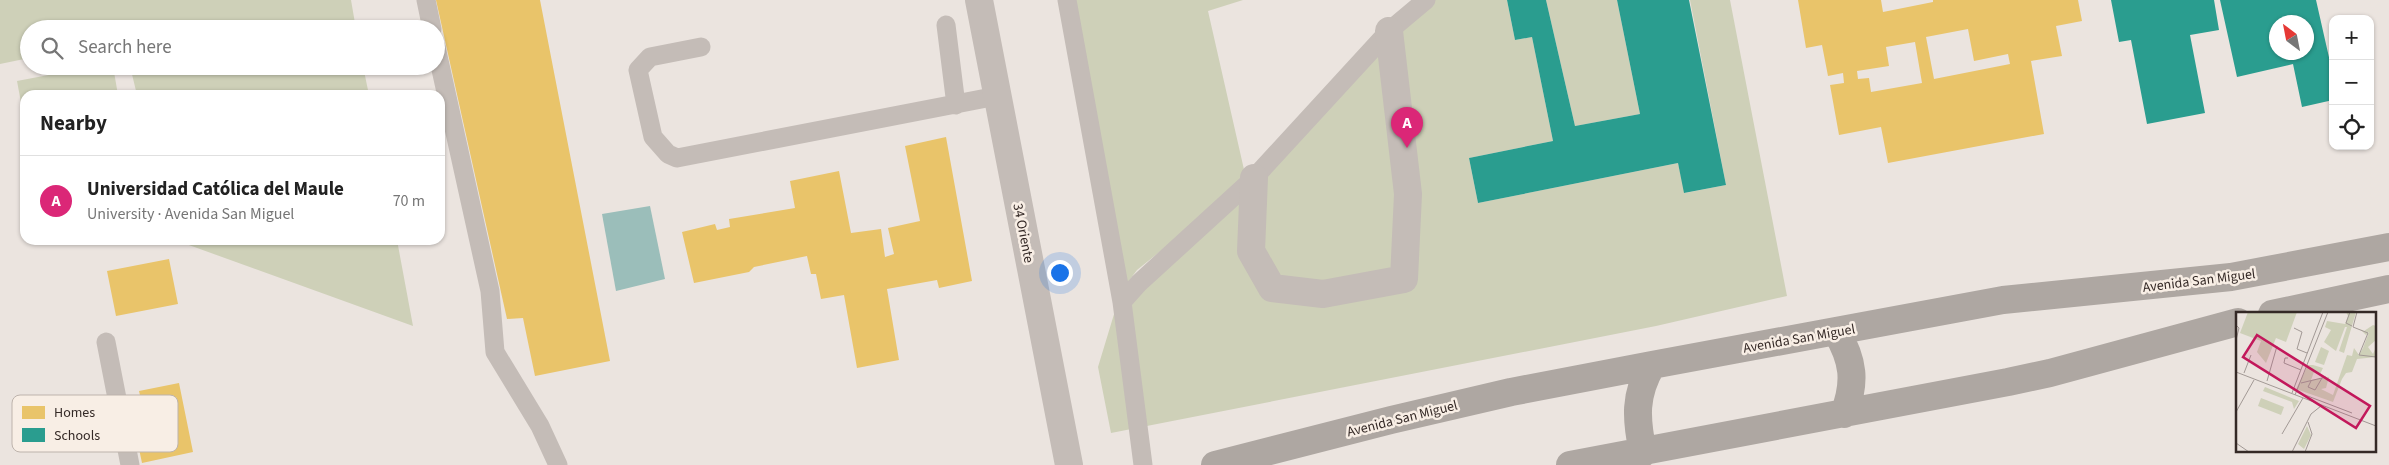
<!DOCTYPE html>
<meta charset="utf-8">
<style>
:root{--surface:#fff;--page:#f6f6f6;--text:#222;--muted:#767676;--line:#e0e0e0;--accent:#db2777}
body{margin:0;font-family:"Source Sans 3",sans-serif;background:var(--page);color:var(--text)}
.controls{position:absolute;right:15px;top:15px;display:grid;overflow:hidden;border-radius:10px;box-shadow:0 1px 4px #0004}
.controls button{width:45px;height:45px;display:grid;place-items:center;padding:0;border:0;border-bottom:1px solid var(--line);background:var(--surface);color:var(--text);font:25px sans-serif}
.compass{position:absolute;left:2269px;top:15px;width:45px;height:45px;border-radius:50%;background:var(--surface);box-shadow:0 1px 4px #0004;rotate:328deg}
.you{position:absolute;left:1059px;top:272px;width:18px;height:18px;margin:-12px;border:4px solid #fff;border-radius:50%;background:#1a73e8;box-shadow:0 0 0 8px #1a73e833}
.badge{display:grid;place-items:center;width:32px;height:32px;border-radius:50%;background:var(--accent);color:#fff;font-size:16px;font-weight:700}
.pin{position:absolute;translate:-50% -41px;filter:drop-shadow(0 1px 2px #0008)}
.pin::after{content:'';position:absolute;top:26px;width:18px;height:15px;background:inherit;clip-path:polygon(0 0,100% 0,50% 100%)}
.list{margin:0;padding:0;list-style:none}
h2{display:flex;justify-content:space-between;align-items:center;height:65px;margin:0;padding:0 20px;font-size:21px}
h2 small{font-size:16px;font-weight:400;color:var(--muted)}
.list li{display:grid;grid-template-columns:32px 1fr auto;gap:15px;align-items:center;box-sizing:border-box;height:90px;padding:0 20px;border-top:1px solid var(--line)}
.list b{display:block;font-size:19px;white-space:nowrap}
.list p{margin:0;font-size:16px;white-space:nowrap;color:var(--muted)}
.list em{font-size:16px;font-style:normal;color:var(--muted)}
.icon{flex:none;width:28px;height:28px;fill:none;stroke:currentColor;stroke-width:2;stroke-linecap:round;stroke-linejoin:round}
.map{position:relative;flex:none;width:2389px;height:465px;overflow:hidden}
.search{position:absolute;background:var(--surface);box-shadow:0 1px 4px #0004;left:20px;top:20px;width:425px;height:55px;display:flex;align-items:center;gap:12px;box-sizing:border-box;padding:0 18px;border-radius:28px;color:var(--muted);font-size:19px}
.panel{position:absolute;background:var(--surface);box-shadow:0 1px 4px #0004;left:20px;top:90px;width:425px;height:155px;border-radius:15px}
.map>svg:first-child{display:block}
.green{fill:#ced0b8}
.water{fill:#9bbeba}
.homes{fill:#e9c46a;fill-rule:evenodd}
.schools{fill:#2a9d8f;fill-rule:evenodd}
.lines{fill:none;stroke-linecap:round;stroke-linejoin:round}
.service{stroke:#c4bcb7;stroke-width:19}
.pedestrian{stroke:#c4bcb7;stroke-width:28}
.tertiary{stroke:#c4bcb7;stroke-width:28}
.trunk{stroke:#aea7a2;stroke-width:28}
.labels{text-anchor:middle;stroke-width:5;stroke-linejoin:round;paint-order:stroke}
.street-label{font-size:14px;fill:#342926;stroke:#f8eee5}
.inset-road{fill:none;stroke:#a29995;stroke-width:1}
.view{fill:#c2185b;fill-opacity:0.15;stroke:#c2185b;stroke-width:2.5}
.inset-edge{fill:none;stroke:#342926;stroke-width:2.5}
.key{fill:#f8eee5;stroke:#bdb3ac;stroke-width:1}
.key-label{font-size:14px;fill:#342926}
</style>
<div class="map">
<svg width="2389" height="465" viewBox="0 0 2389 465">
<rect width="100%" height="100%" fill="#ebe4df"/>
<path class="green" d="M0,0H351L356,29H29V58L0,64Z
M1062,0H1243L1208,11L1245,174L1394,33L1423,0H1507L1515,40L1532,37L1553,141L1469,158L1478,203L1678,163L1685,193L1726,185L1690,0H1730L1787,296L1656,326L1111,433L1098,367L1118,301L1183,233L1137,270L1122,290Z
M1546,0H1617L1640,114L1575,126Z
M96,66H113L118,95H25V124L17,81Z
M130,66H363L369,95H137Z
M175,240H397L413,326Z"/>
<path class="water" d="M650,206L665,279L616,291L602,214Z"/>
<path class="homes" d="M436,0H540L610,361L535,376L523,318L507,319Z
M1798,0H1881L1883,12L1933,2V0H2078L2082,21L2056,26L2062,56L2031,61L2044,134L1888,163L1881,127L1839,135L1830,85L1844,83L1843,73L1828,76L1822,45L1806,48ZM1968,29L1974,61L2008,54L2010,64L1934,79L1926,37ZM1915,42L1922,83L1871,92L1869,78L1858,79L1857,71L1889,66L1886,47Z
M946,137L972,281L939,288L937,280L887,289L899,360L857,368L844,295L821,299L816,274H811L807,256L754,267L749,272L694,283L682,232L715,224L717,230L730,227L729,219L795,208L790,181L839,171L851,233L881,229L885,257L894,254L888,228L920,221L905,146Z
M169,259L178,304L116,316L107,271Z
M179,383L193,452L142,463L132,415L144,413L139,391Z"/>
<path class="schools" d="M1507,0H1546L1575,126L1640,114L1617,0H1689L1726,185L1684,193L1678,163L1478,203L1469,158L1553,141L1532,37L1515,40Z
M2111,0H2214L2219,30L2190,35L2205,113L2147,124L2131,40L2119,42Z
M2220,0H2316L2333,75V100L2302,107L2293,64L2237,77ZM2276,22H2306V52H2276Z"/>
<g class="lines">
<path class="service" d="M426,0L432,29
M1067,0L1122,302L1143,465
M946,25L956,105
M436,47L490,291L495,352L540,426L558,465
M701,47L650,57L638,70L653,137L668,154L677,158L997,96
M1122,302L1139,283L1254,178L1389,31L1426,0
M106,342L130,465"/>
<path class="pedestrian" d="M1254,178L1251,251L1272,288L1323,294L1404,279L1408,194L1389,31"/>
<path class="tertiary" d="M979,0L1069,465"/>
<path class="trunk" d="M2272,314L2389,289
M1836,331C1854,361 1856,382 1844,414
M1643,453C1636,419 1634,395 1652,365
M1215,465L1391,420L1511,392L1652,365L2003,300L2231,277L2389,247
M1570,465L2008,382L2050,373L2238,322"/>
</g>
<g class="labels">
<g class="street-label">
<text transform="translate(1024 233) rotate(79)" y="5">34 Oriente</text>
<text transform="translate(2199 280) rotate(-7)" y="5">Avenida San Miguel</text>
<text transform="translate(1799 338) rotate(-10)" y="5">Avenida San Miguel</text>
<text transform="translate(1402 418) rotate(-14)" y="5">Avenida San Miguel</text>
</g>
</g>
<g transform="translate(2236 312)">
<rect width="140" height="140" fill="#ebe4df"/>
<path d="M12,0H61L50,30L40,26L30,51L21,40L25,29L4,21ZM110,0H120L108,41L103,39L111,15H109L100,39L88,30L95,18L89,15L91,9L109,12L112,4ZM137,13L140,14V28L132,35L137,42L140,35V45L121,47L116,60L110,61L106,67L97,90L60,77L72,53H77L87,56L84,62L78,60L75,68L93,65L90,76L85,77L97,83L111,43L116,44L118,36L123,43L127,36L133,20L130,23L124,17L128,19ZM85,35L93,39L88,53L79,50ZM29,75L63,89L58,97L56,90L27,79ZM25,86L48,95L45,103L22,94ZM71,114L75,123L68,137L62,132Z" fill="#ced0b8"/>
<path class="inset-road" d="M114,0L110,11L116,14M121,0L117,15L132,21L123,43L140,45M0,13L3,16L0,28M58,16L66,20L61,37L71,41M52,46H49L48,51L65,58M0,60L140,114M8,61L15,43M31,69L41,34M75,69L72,75L79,78L86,66M65,71L90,65M56,81L87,0M59,83L92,0M69,83L116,101M0,100L18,68M46,122L67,86M0,131L13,140M56,140L75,102L85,94M69,140L76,122L72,110"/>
<path class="view" d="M21,23L134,94L120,116L7,45Z"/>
<rect width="140" height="140" class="inset-edge"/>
</g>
<rect x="12" y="395" width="166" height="57" rx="8" class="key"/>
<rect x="22" y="406" width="23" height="13" fill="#e9c46a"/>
<rect x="22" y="428" width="23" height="14" fill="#2a9d8f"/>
<g class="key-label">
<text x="54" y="417">Homes</text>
<text x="54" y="440">Schools</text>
</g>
</svg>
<div class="controls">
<button>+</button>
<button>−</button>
<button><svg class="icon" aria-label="locate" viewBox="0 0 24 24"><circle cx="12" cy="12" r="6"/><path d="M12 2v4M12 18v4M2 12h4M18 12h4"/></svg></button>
</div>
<svg class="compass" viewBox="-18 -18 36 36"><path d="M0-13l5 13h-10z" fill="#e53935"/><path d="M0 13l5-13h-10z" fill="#767676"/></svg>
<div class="you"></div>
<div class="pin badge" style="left:1407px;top:148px">A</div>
<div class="search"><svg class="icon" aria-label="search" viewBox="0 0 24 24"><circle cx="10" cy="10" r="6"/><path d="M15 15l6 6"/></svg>Search here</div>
<section class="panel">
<h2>Nearby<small></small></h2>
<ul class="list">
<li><span class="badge">A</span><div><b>Universidad Católica del Maule</b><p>University · Avenida San Miguel</p></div><em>70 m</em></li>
</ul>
</section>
</div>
